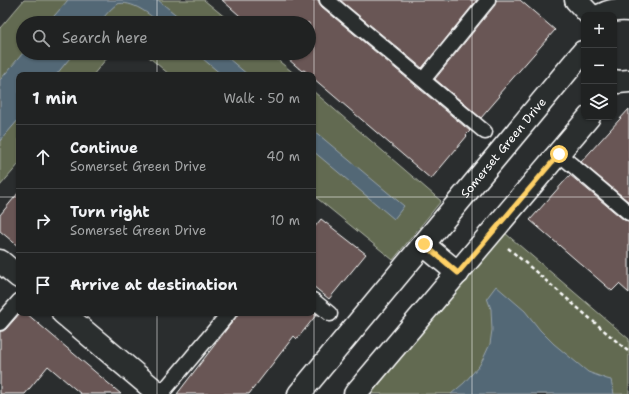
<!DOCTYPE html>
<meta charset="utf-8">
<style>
:root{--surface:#202222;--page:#282a2a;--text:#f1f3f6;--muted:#a2a4a5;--line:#3d3f40}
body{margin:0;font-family:"Shantell Sans",sans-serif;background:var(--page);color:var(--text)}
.controls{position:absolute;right:12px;top:12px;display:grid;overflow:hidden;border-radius:8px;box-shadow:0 1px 3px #0004}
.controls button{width:36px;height:36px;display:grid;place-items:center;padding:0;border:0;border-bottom:1px solid var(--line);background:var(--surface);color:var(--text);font:20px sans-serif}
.stop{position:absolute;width:12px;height:12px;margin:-9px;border:3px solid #ffd166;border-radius:50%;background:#fff}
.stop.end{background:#ffd166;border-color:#fff;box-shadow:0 1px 4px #0008}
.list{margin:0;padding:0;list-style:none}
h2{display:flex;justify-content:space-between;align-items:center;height:52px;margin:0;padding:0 16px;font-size:17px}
h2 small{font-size:13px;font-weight:400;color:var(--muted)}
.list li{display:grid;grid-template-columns:26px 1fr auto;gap:12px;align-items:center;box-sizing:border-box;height:64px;padding:0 16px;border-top:1px solid var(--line)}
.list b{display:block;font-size:15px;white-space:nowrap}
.list p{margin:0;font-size:13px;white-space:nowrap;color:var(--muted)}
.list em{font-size:13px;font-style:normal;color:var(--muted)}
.icon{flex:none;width:22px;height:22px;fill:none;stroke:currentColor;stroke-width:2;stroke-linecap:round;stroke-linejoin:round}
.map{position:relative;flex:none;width:629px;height:394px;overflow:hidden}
.search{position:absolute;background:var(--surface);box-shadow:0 1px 3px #0004;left:16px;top:16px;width:300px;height:44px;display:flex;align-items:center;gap:10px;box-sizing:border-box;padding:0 14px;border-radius:22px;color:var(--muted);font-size:15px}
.panel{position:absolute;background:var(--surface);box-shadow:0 1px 3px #0004;left:16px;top:72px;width:300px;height:244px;border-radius:8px}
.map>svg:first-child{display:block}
.green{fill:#626b51;stroke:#b0b5a8}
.water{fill:#536776;stroke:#98a4ad}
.building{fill:#695754;stroke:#fff}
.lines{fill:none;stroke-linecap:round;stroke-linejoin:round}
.lane-casing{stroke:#fff;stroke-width:17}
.street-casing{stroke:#fff;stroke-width:25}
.path{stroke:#fff;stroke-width:2.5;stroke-dasharray:4 3;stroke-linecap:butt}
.lane{stroke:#2a2d2e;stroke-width:14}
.street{stroke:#2a2d2e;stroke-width:22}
.route{stroke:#ffd166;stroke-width:5}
.grid{fill:none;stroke:#fff;stroke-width:1;stroke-opacity:0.55}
.labels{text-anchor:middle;stroke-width:4;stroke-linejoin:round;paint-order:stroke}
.street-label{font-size:12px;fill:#fff;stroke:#2a2d2e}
</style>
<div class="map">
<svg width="629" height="394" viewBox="0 0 629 394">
<rect width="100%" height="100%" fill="#2a2d2e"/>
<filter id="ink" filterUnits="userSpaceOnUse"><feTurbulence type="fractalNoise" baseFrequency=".025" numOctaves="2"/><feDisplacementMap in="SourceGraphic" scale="8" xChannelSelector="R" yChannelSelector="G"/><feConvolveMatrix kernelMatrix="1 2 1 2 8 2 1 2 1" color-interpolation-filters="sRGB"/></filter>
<g filter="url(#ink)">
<path class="green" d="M24,0H204L232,23H23V53H111L93,75H19V164L0,186V28Z
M144,53H269L296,75H170Z
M313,91L441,201L393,260L313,195Z
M505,233L629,339V394H371Z"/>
<path class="water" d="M68,0H158L186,23H160C149,14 132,0 117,4C110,9 105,16 99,23H48Z
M23,53H74L56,75H19V119L0,141V80Z
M196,53H222L248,75H222Z
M313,130L404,206L394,219L313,151Z
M496,286L525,311L540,330L554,344L588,372L607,379L611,380L614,394H451L464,383L479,366L484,357L490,344L492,330L491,309L487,298Z"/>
<path class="building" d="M222,0H319V3L322,7L470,131L466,135L467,136L431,179L313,78V75H310L304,70L302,71L281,53H309V23H248Z
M340,0H477L422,68Z
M496,0H520L555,30L498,95L500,96L481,118L435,79L495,5Z
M629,109V202L581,162Z
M570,175L624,220L629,221V293L619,284L612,291L530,220Z
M19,192V247L0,231V215Z
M321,219L366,254L329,299L313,286V229Z
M20,313H26L121,394H81L48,366L25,394H0V331H3L6,329Z
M239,313H315L317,314L297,339L294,336L249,394H177Z"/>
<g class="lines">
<g class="lane-casing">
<path id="lane" d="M327,0L485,132
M423,80L488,0
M559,154L629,213
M313,300L330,314
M0,323L19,301
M161,394L229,313"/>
</g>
<g class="street-casing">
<g id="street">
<path d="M576,0L590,15"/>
<path d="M601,15C610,10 618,9 629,10"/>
<path d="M614,81L618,82L629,81"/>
<path d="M424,245L458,273"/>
<path d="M0,261L19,277"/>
<path d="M63,313L159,394"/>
<path id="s1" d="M299,394L583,52"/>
<path d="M355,394L589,117"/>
</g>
</g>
<path class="path" d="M508,248L629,352"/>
<use href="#lane" class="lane"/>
<use href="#street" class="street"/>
</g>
</g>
<g class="lines" filter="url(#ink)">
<path class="route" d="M424,244L458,273L559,154"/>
</g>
<path class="grid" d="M157,0V23M314,0V394M472,0V394M157,53V75M0,197H19M313,197H629M157,313V394"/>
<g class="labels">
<g class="street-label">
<text dy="4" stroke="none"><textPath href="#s1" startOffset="320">Somerset Green Drive</textPath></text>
</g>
</g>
</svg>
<div class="controls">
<button>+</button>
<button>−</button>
<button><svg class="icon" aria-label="layers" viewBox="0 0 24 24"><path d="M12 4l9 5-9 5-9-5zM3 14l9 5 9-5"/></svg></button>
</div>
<div class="stop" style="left:559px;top:154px"></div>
<div class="stop end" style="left:424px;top:244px"></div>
<div class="search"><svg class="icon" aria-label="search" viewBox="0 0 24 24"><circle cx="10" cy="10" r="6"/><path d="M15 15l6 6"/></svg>Search here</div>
<section class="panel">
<h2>1 min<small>Walk · 50 m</small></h2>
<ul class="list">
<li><svg class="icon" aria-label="ahead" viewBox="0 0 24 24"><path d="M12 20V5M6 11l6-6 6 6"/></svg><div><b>Continue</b><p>Somerset Green Drive</p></div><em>40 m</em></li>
<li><svg class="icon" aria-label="right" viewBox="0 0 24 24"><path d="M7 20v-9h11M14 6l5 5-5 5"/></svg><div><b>Turn right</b><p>Somerset Green Drive</p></div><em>10 m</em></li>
<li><svg class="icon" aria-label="arrive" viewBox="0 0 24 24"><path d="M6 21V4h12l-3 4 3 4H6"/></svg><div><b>Arrive at destination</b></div></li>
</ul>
</section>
</div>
